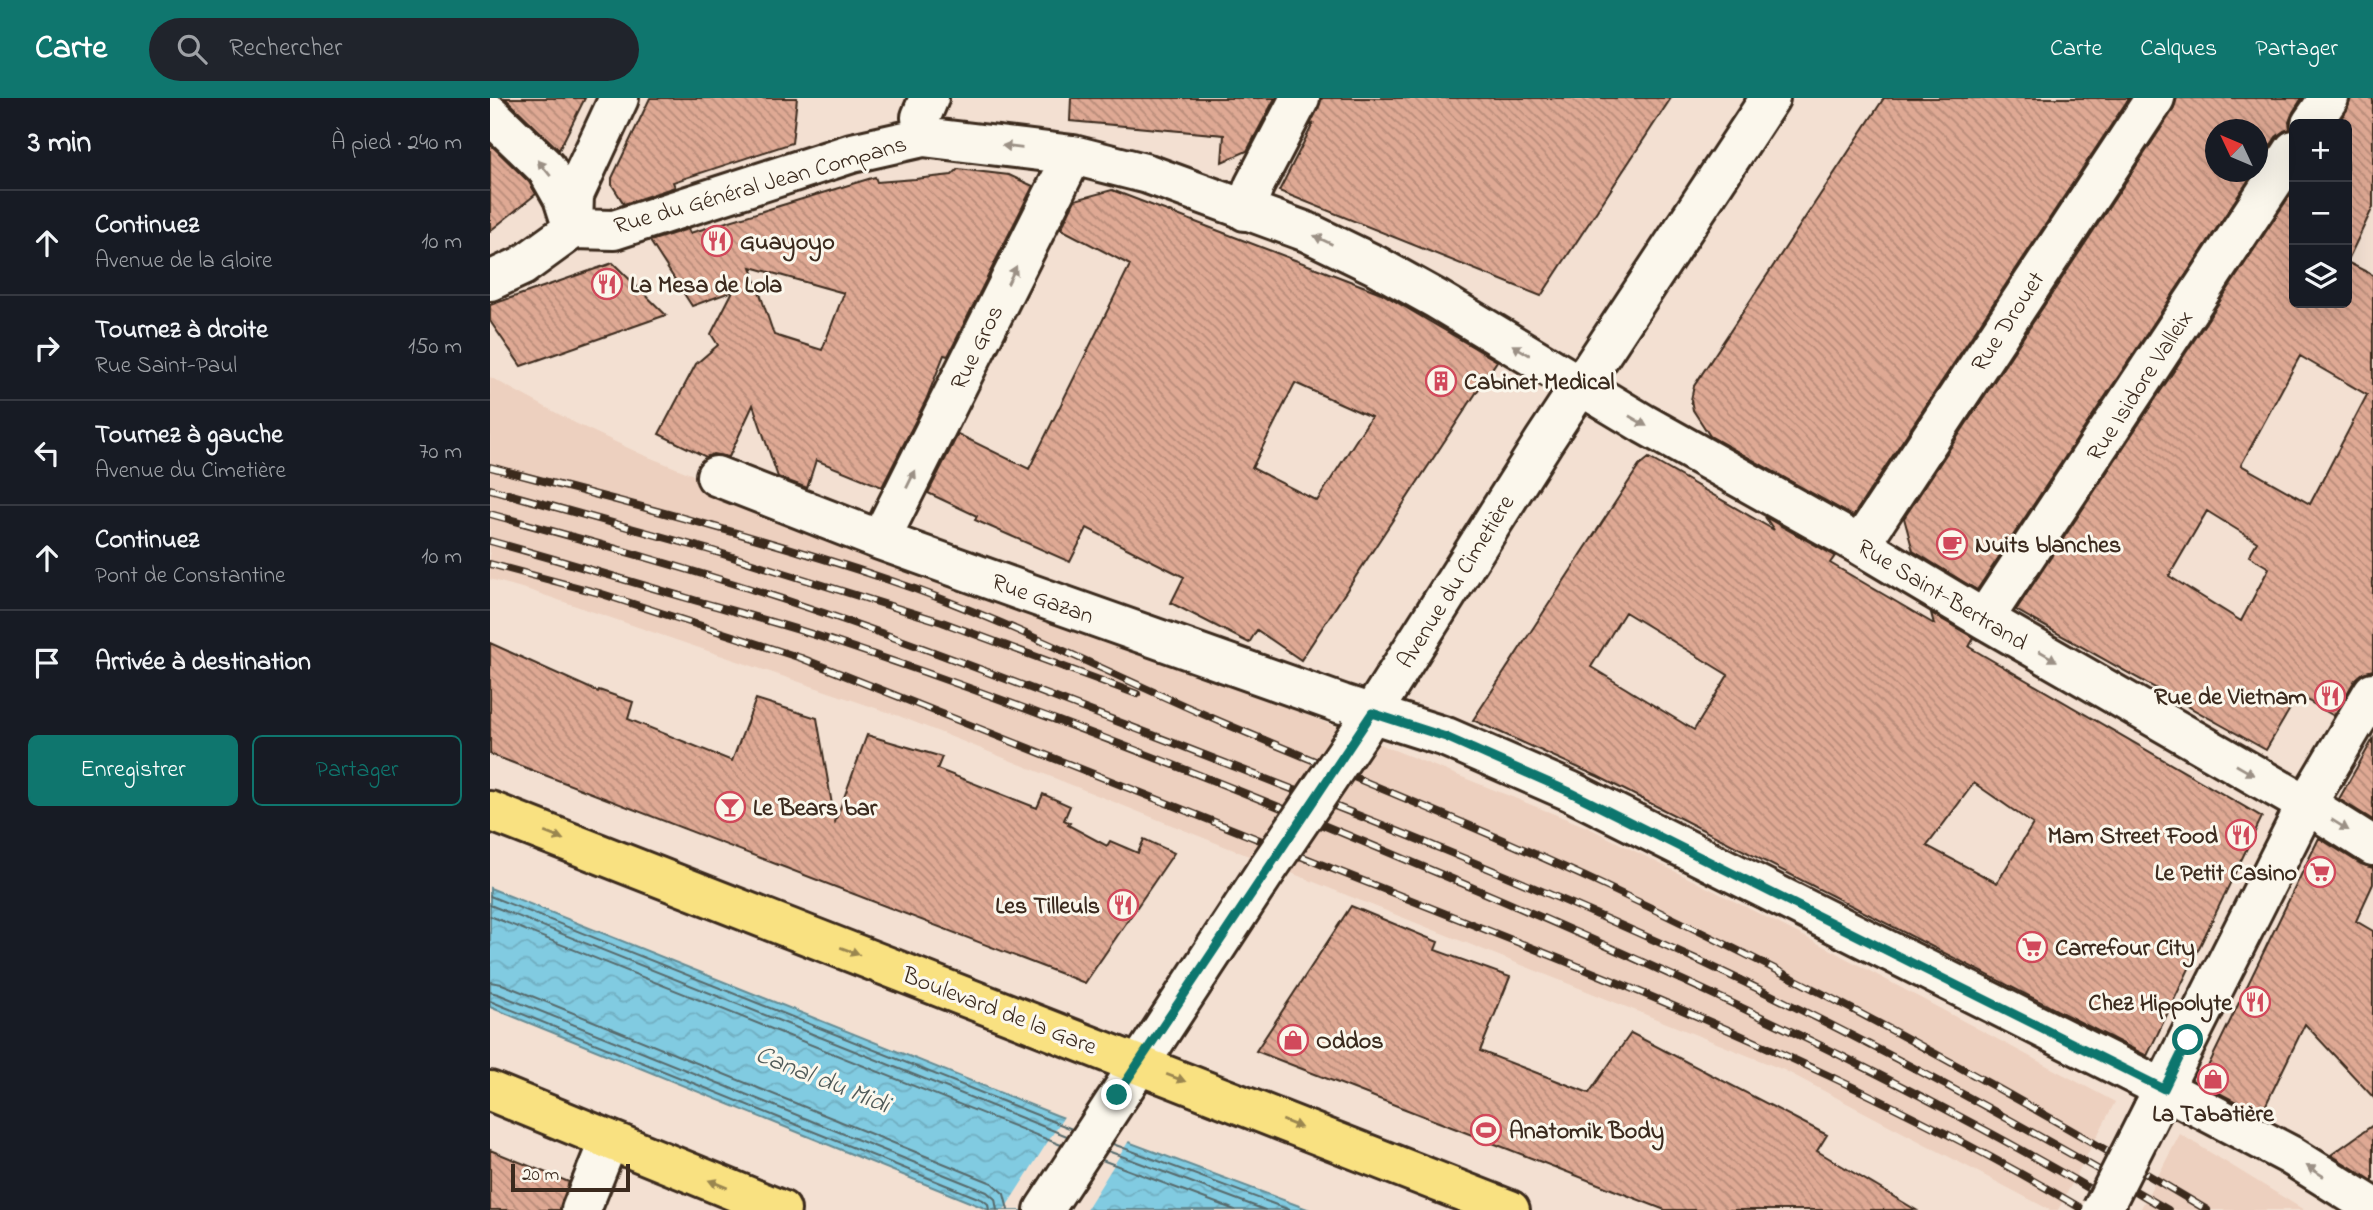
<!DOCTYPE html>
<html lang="fr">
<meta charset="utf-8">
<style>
:root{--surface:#171b24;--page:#20242c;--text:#f1f3f6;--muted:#9ea1a6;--line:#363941;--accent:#0f766e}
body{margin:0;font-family:"Indie Flower",sans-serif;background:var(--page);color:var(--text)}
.controls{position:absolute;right:21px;top:21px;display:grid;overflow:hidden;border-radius:10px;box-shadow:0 7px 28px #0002}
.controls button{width:63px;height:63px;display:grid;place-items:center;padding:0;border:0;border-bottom:2px solid var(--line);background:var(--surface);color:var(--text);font:35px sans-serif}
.compass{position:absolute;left:1715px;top:21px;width:63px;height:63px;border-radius:50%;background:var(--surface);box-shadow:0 7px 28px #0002;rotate:314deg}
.scale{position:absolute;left:21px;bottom:18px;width:119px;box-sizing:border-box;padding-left:7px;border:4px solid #3b2a1e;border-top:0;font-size:19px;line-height:24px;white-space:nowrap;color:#3b2a1e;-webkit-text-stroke:5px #fbf7ec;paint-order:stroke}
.stop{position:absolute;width:21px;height:21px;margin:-16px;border:5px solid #0f766e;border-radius:50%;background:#fff}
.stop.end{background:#0f766e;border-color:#fff;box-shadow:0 2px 7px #0008}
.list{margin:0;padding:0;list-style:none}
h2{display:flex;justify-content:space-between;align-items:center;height:91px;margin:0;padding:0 28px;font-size:30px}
h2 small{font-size:23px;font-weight:400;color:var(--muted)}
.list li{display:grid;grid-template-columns:46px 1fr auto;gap:21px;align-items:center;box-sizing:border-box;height:105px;padding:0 28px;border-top:2px solid var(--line)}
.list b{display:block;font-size:26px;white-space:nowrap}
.list p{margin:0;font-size:23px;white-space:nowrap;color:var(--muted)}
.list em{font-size:23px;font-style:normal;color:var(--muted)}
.actions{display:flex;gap:14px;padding:21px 28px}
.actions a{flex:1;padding:16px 0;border:2px solid var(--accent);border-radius:10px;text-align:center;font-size:24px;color:var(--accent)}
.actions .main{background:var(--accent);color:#fff}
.icon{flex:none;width:38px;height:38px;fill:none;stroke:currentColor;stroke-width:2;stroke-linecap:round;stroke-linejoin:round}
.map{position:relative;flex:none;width:1883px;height:1112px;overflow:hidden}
header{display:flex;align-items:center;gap:42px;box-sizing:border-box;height:98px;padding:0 35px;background:var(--accent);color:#fff}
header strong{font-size:33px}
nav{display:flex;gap:38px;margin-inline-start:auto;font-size:24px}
.search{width:490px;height:63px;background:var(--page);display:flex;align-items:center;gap:18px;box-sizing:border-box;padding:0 24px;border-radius:38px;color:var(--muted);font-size:26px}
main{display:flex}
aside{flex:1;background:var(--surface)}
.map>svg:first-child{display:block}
.built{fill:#edd0bf}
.water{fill:url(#water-waves);stroke:#658b93;stroke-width:2}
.pier{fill:#f3e0d2}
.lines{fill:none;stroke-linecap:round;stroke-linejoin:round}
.shore{stroke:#576a6c;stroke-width:2}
.building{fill:url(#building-back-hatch);stroke:#3b2a1e;stroke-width:2;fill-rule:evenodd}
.minor-casing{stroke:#3b2a1e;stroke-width:44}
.major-casing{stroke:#3b2a1e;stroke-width:44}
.minor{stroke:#fbf7ec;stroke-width:38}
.major{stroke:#f9e181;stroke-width:38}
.rail-casing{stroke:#3b2a1e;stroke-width:8}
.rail{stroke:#fbf7ec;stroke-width:5;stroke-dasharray:16;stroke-linecap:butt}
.minor-bridge-casing{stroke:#3b2a1e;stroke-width:44;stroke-linecap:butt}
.minor-bridge{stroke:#fbf7ec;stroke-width:38}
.oneway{fill:#9b9085}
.oneway2{fill:#9a8650}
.route{stroke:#0f766e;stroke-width:9}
.labels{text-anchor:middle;stroke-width:6;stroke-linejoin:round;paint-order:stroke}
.street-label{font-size:24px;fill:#3b2a1e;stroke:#fbf7ec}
.poi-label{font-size:24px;font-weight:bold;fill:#3b2a1e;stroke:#fbf7ec;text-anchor:start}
.water-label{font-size:26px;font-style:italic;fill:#505a58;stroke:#fbf7ec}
</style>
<header>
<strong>Carte</strong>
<div class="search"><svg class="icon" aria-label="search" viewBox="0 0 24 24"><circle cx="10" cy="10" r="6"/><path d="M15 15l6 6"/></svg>Rechercher</div>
<nav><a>Carte</a><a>Calques</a><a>Partager</a></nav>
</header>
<main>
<aside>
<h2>3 min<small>À pied · 240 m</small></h2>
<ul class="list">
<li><svg class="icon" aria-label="ahead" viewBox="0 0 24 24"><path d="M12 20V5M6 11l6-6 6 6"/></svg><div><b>Continuez</b><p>Avenue de la Gloire</p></div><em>10 m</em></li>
<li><svg class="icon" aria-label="right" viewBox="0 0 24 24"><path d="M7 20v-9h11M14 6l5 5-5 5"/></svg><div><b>Tournez à droite</b><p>Rue Saint-Paul</p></div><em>150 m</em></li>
<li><svg class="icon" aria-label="left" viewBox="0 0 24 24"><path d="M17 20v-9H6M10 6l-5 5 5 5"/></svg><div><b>Tournez à gauche</b><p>Avenue du Cimetière</p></div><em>70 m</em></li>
<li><svg class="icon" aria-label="ahead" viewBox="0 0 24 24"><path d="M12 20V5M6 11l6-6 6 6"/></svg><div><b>Continuez</b><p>Pont de Constantine</p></div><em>10 m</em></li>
<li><svg class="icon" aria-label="arrive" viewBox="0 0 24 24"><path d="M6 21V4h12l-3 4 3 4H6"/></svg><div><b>Arrivée à destination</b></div></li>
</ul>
<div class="actions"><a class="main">Enregistrer</a><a>Partager</a></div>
</aside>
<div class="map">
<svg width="1883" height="1112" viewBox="0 0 1883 1112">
<defs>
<pattern id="water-waves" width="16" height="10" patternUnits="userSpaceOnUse" patternTransform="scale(1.75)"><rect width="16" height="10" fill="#81cbe1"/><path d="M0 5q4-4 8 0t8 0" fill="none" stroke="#70aec1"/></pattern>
<pattern id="building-back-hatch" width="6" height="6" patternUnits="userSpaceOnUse" patternTransform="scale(1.75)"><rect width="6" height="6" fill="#dfa994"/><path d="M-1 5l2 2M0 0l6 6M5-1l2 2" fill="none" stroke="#b68a78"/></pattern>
</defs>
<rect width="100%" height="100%" fill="#f3e0d2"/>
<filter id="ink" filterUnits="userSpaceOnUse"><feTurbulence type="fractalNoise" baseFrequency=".0143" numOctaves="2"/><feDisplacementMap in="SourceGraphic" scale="14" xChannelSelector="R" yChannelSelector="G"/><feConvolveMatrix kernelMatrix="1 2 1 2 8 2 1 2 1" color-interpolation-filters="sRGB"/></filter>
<g filter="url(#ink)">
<path class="built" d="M0,279L85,325L151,356L328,427L789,596L794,608L1097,729L1333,848L1625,1004L1568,1112H1560L1294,972L409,618L42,493L0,481Z
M1690,1036L1814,1112H1650Z"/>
<path class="water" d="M0,790L566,1017L820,1112H499L0,909Z"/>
<path class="pier" d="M575,1017L640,1041L596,1112H514Z"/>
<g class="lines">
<path class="shore" d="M0,798L582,1031
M0,807L577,1038
M0,818L571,1047
M0,884L12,886L502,1085L514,1096L518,1112
M0,894L8,896L497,1094L505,1101L507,1112
M0,903L493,1102L498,1106L499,1112
M623,1046L800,1112
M618,1053L775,1112
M612,1062L745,1112"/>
</g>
<path class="building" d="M15,0H95L69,52Z
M160,0H307L302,45L183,84L185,89L134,106L122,87V80Z
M581,0H785L757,53L732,64L734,37L580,23Z
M832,0H1181L1051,198L789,93L823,26L820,27Z
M1394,0H1639L1363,418L1220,338L1203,312L1201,302L1204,288Z
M1687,0H1812L1803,14L1799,24L1800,31L1794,33L1786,39L1768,68V32H1726V74H1764L1487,492L1423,453L1414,420L1683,12Z
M1861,0H1883V109L1857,164L1883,177V572L1873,575L1865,582L1844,618L1808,597L1776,652L1526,512L1804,91V205H1857V26H1847L1857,12ZM1810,258L1877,297L1820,406L1751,367ZM1717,413L1767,444L1759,458L1779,470L1751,523L1679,478Z
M0,46L39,84L46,96L0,133Z
M468,71L519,77L543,88L458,258L454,257L436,302L392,389L326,362L317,390L288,379L263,307L239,359L223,356L216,359L169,336L206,266L228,247L221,236L243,193L202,208L160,143L198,131L200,135L385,79L387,84L425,81L462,77ZM261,169L354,195L332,252L284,237Z
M622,92L891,195L1007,263L811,562L767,532L759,545L681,505L694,479L597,430L580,464L485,422L487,418L438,395L468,336L539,371L640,167L571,131L585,102ZM805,285L881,319L827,403L762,370Z
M123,165L176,217L31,268L0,223V207Z
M1159,360L1284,432L1275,419L1345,458L1340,465L1444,526L1441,515L1484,540L1479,549L1772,719L1657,958L1109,679L983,622L1149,368ZM1135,514L1238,577L1204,632L1101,569ZM1484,685L1543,726L1507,785L1437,748Z
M0,545L108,594L109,592L143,604L138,621L242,663L266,601L327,620L345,724L377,637L452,659L447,671L547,710L553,696L580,708L574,722L580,725L578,727L617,748L620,743L648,755L654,741L684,755L595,885L0,656Z
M1883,641V722L1849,701Z
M1829,740L1871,766L1883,770V786L1866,823L1883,833V999L1815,926L1771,1017L1710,985Z
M861,808L948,844L945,852L1020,879L990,953L1099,995L1141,935L1337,1037L1327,1053L1426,1112H1175L766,953Z
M1883,1027V1083L1841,1057Z
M0,1052L79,1084L70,1112H0Z"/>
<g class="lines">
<g class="minor-casing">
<path id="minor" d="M0,16L56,70L73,100L83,131
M1821,26L1839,0
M433,39L431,19L439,0
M755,113L764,88L810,0
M83,129L84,97L129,0
M0,183L32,168L83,131L124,132L362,55L433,39L583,57L658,76L817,134L885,167L948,202L1154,326L1370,447L1494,521L1834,717L1883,748
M226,378L390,442L541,496L852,606L956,639L1080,693L1674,991L1800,1057L1883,1109
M390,442L583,57
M1370,447L1665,0
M1494,521L1804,52
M870,634L1054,343L1280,0
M1662,1013L1816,707L1883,594
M91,1112L119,1042
M554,1112L776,773"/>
</g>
<g class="major-casing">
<path id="major" d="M0,713L1020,1112
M0,993L291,1112"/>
</g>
<use href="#minor" class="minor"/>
<use href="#major" class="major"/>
<g class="rail-casing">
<path id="rail" d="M0,369C134,404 268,438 399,482C522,523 636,585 755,634C877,685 1000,734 1119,790C1324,886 1523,995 1717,1112
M0,391L220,452L452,524L647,596
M0,416C106,445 212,474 316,509C444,552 568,601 694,649C867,716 1041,785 1210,863C1370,938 1526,1023 1678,1112
M0,443C66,461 131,481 197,500C242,513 289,525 334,540C534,606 730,683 924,765C1168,867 1409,977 1636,1112
M0,466L109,495L311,560L1075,863C1252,935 1429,1014 1594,1112"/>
</g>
<use href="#rail" class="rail"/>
<g class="minor-bridge-casing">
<path id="minor-bridge" d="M776,773L870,634
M1612,1112L1662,1013"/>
</g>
<use href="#minor-bridge" class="minor-bridge"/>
</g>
<defs><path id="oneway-solid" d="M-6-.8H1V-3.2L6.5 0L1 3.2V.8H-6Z" transform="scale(1.75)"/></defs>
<g class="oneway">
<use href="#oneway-solid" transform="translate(522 49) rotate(-173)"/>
<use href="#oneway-solid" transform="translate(54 70) rotate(-129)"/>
<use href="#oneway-solid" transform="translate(833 142) rotate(-154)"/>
<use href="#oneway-solid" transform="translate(522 177) rotate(-64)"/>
<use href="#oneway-solid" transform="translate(1031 252) rotate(-149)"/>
<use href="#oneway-solid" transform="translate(1148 323) rotate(30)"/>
<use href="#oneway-solid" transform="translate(421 381) rotate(-64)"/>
<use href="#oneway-solid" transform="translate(1558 558) rotate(30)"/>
<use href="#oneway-solid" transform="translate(1755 672) rotate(30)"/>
<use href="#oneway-solid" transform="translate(1850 727) rotate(32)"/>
<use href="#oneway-solid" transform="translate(1825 1073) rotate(-148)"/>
</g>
<g class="oneway2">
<use href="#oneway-solid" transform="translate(64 738) rotate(21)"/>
<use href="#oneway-solid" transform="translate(360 853) rotate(21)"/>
<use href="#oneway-solid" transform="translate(686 980) rotate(21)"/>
<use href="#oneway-solid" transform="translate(802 1026) rotate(22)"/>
<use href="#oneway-solid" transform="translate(228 1086) rotate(-158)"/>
</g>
</g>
<g class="lines" filter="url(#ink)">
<path class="route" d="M627,997L882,615L956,639L1080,694L1674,991L1698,942"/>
</g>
<defs>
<g id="restaurant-ring" transform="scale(1.575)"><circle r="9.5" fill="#fbf7ec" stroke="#d1495b" stroke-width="1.5"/><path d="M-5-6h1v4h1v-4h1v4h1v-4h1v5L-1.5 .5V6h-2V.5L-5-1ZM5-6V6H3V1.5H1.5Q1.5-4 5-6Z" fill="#d1495b"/></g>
<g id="building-ring" transform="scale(1.575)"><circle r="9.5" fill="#fbf7ec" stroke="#d1495b" stroke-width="1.5"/><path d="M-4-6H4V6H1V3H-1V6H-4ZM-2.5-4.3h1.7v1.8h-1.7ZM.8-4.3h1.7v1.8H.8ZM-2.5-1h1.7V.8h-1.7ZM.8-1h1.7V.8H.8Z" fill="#d1495b"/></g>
<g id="cafe-ring" transform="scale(1.575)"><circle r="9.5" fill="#fbf7ec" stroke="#d1495b" stroke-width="1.5"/><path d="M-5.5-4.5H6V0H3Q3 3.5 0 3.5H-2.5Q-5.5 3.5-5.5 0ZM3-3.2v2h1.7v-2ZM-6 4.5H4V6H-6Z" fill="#d1495b"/></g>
<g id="bar-ring" transform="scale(1.575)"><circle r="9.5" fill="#fbf7ec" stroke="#d1495b" stroke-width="1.5"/><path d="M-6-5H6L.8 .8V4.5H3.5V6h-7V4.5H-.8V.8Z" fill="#d1495b"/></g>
<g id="supermarket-ring" transform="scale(1.575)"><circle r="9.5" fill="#fbf7ec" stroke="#d1495b" stroke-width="1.5"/><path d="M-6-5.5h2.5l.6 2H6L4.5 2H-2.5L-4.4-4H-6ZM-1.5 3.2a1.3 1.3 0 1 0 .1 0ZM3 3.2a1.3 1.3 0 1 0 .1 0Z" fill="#d1495b"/></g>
<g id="shop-ring" transform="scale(1.575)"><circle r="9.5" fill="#fbf7ec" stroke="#d1495b" stroke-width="1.5"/><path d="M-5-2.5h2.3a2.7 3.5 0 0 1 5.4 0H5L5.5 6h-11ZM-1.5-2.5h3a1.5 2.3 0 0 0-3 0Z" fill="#d1495b"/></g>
<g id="stadium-ring" transform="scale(1.575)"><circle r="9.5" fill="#fbf7ec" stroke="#d1495b" stroke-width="1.5"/><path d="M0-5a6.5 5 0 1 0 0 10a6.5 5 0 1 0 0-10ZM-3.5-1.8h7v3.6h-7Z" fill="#d1495b"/></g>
</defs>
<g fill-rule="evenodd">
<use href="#restaurant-ring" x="227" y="143"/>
<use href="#restaurant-ring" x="117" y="186"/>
<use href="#building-ring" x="951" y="283"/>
<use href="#cafe-ring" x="1462" y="446"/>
<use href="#restaurant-ring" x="1840" y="598"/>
<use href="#bar-ring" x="240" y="709"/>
<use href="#restaurant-ring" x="1751" y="737"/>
<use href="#supermarket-ring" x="1830" y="774"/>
<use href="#restaurant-ring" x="633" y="807"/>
<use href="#supermarket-ring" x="1542" y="849"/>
<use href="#restaurant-ring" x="1765" y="904"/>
<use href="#shop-ring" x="803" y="942"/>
<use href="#shop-ring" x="1723" y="981"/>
<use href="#stadium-ring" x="996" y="1032"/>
</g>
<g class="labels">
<g class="street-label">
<text transform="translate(270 86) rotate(-16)" y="8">Rue du Général Jean Compans</text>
<text transform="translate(1517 223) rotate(-57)" y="8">Rue Drouet</text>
<text transform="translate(486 249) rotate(-64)" y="8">Rue Gros</text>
<text transform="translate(1649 287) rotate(-57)" y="8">Rue Isidore Valleix</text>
<text transform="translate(965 483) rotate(-58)" y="8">Avenue du Cimetière</text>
<text transform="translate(1453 496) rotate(31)" y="8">Rue Saint-Bertrand</text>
<text transform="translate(553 500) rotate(20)" y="8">Rue Gazan</text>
<text transform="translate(510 912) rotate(21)" y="8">Boulevard de la Gare</text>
</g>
<g class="poi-label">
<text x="250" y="151">Guayoyo</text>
<text x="140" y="194">La Mesa de Lola</text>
<text x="974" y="291">Cabinet Medical</text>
<text x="1485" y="454">Nuits blanches</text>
<text x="1817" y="606" text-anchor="end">Rue de Vietnam</text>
<text x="263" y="717">Le Bears bar</text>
<text x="1728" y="745" text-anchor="end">Mam Street Food</text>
<text x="1807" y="782" text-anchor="end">Le Petit Casino</text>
<text x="610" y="815" text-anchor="end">Les Tilleuls</text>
<text x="1565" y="857">Carrefour City</text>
<text x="1742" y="912" text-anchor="end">Chez Hippolyte</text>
<text x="826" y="950">Oddos</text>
<text x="1723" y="1023" text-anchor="middle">La Tabatière</text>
<text x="1019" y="1040">Anatomik Body</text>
</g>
<g class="water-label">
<text transform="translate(333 980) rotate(22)" y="9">Canal du Midi</text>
</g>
</g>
</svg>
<div class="controls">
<button>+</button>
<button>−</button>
<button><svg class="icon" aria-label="layers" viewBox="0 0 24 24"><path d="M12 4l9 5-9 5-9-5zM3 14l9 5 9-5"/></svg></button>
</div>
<svg class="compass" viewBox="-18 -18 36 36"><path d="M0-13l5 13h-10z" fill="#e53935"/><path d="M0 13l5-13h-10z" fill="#9ea1a6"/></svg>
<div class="scale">20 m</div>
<div class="stop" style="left:1698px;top:942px"></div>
<div class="stop end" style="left:627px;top:997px"></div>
</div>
</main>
